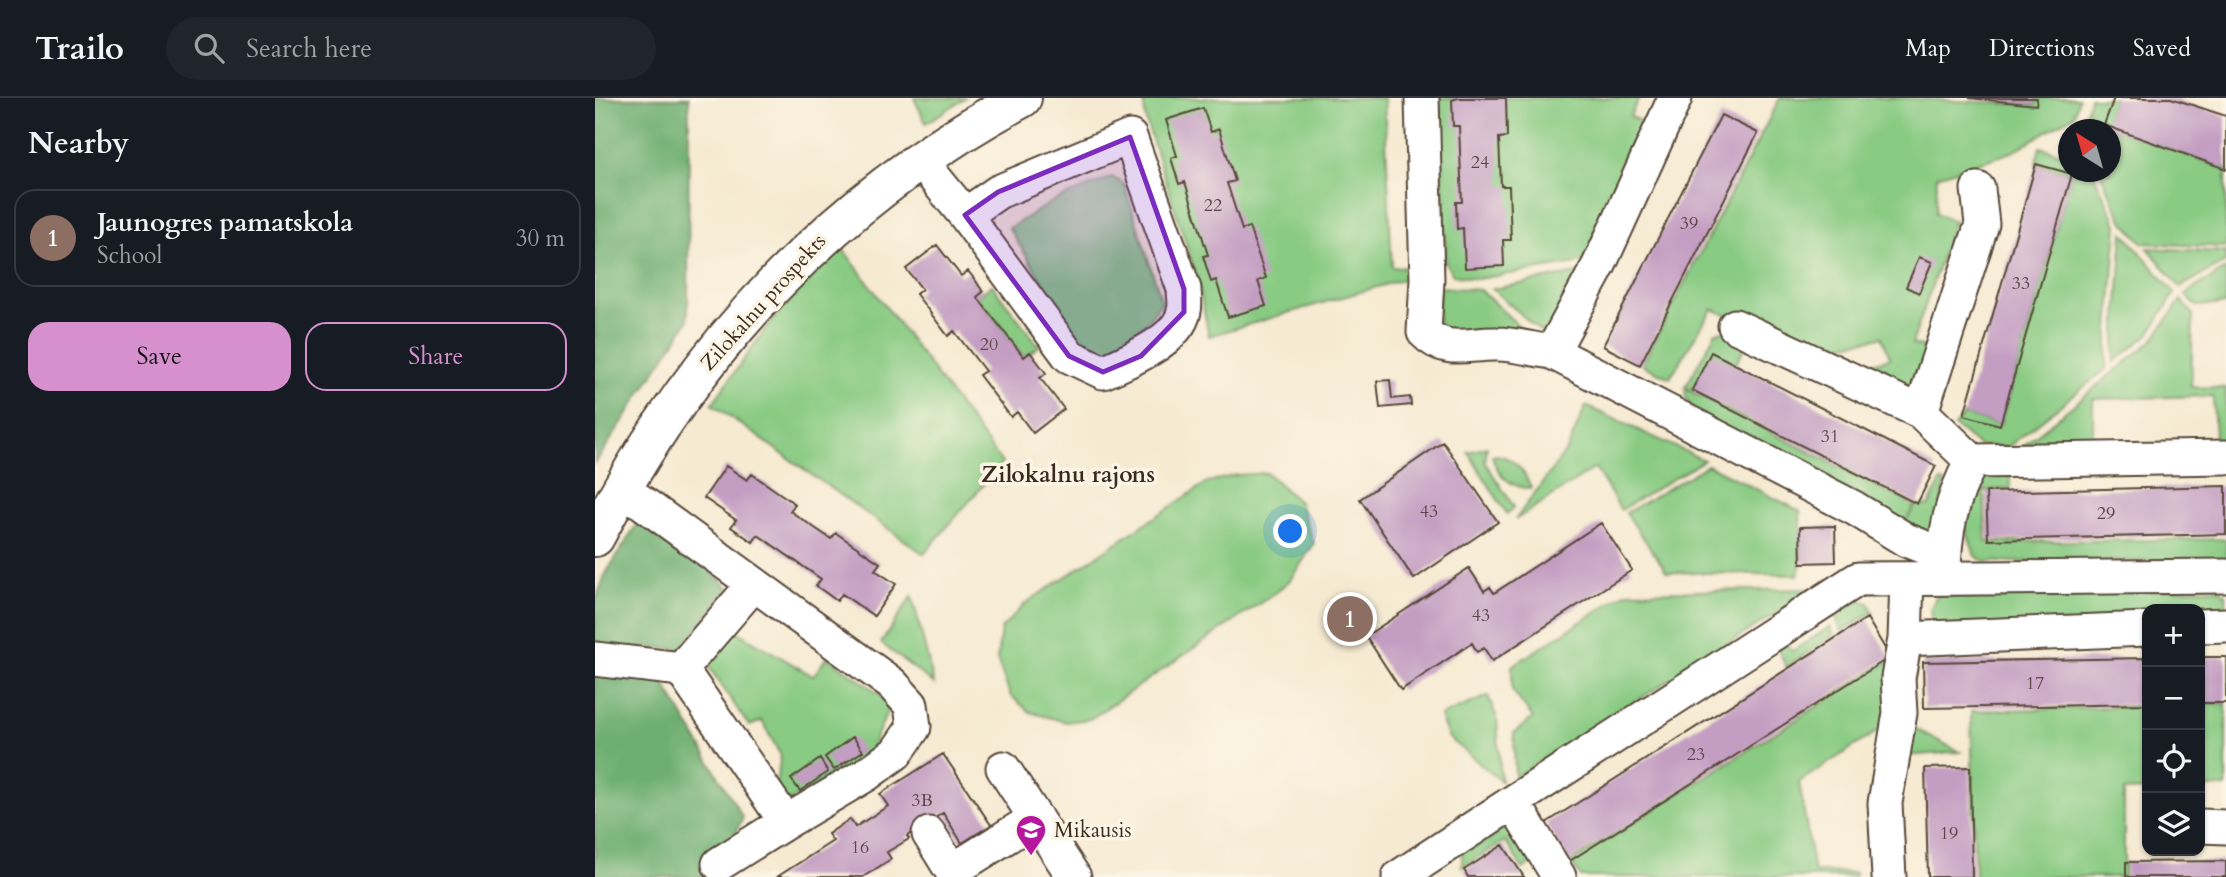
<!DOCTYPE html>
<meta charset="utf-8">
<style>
:root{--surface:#171b24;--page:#20242c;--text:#f1f3f6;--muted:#9ea1a6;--line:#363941;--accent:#d690ce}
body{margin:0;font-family:Cardo,serif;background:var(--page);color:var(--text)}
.controls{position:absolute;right:21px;bottom:21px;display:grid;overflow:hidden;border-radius:14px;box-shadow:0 2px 5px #0004}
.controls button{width:63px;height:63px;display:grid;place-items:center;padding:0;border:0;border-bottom:2px solid var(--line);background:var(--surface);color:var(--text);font:35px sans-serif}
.compass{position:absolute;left:1463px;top:21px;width:63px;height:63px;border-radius:50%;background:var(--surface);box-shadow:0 2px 5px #0004;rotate:323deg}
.you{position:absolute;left:696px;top:434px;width:24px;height:24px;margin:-18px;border:5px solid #fff;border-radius:50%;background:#1a73e8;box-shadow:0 0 0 10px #1a73e833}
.badge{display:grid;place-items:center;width:46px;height:46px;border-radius:50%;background:var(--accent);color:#fff;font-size:23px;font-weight:700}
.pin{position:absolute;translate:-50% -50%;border:4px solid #fff;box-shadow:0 2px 7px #0006}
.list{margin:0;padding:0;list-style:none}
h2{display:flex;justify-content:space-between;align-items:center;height:91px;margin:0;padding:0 28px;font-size:30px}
h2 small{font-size:23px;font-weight:400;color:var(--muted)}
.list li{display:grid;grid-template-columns:46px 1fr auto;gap:21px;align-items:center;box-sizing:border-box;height:98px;margin:0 14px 14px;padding:0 14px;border:2px solid var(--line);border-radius:21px}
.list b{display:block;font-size:26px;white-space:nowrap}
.list p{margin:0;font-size:23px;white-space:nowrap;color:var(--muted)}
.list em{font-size:23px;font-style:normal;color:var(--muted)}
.actions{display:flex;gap:14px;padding:21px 28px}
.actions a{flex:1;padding:16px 0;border:2px solid var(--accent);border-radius:21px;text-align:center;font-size:24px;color:var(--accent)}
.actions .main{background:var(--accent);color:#111}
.icon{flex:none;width:38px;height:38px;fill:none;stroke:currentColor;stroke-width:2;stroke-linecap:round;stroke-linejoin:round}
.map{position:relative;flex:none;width:1631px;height:779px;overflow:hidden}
header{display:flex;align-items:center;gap:42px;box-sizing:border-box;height:98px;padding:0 35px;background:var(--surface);border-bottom:2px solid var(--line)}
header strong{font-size:33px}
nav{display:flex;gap:38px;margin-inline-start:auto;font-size:24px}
.search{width:490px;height:63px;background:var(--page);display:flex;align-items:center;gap:18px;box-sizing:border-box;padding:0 24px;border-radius:38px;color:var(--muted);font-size:26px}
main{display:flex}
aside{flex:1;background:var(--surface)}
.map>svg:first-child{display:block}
.green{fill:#89cb83;stroke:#627a50;stroke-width:2}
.forest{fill:#6eaf71;stroke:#546c48;stroke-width:2}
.building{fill:#c39dc2}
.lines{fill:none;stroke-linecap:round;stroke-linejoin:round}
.minor-casing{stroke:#574739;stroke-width:37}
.major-casing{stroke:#574739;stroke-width:42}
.minor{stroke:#fff;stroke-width:33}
.major{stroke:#fff;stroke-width:38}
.marked{fill:#7b2cbf;fill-opacity:0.2;stroke:#7b2cbf;stroke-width:5;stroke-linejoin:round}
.labels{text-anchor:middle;stroke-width:7;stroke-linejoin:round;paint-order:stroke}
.number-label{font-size:18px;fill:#5d4747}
.street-label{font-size:21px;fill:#3b2a1e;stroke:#fcf5e5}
.poi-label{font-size:21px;fill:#3b2a1e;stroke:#fcf5e5;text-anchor:start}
.neighbourhood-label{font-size:23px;font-weight:bold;fill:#3b2a1e;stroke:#fcf5e5}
</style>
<header>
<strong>Trailo</strong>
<div class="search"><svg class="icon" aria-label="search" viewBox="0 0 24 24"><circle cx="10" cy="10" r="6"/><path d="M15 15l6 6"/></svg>Search here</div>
<nav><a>Map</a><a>Directions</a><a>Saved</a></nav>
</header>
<main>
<aside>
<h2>Nearby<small></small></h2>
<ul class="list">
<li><span class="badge" style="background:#8d6e63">1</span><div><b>Jaunogres pamatskola</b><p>School</p></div><em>30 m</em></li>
</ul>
<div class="actions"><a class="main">Save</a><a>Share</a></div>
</aside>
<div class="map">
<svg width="1631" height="779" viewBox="0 0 1631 779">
<rect width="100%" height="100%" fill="#fcf5e5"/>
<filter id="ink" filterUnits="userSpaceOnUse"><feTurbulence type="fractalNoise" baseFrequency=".0143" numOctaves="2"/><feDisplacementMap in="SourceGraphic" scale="14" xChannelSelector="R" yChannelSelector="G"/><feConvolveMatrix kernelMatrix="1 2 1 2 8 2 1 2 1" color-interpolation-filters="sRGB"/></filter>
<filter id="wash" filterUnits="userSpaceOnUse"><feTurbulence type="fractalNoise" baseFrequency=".00686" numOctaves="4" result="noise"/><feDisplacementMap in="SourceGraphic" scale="28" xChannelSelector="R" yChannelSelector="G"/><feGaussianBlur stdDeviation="1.57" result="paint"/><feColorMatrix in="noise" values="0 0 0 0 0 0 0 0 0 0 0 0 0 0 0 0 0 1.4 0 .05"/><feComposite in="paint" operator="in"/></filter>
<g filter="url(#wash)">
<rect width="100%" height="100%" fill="#f6ead2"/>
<path class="green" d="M319,0H370L331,25Z
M548,0H789L797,169L819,170L820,178L614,238L602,179L551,23Z
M844,0H1044L1035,18L1057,30L989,164L882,181L858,177L851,166Z
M1185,0H1305L1441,7L1442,0H1484L1479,17L1417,54L1342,78L1341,115L1359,123L1317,246L1339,253L1321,300L1274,279L1270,267L1295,260L1287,239L1217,252L1117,211L1075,280L1047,267Z
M1495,0H1519L1510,27L1631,71V149L1548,145L1527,122L1505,74H1516V32L1490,31L1488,23Z
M1445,49L1473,57L1474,74H1498L1522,127L1511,271L1413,349L1384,348L1359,328L1369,317L1405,327L1477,76L1441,66Z
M517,79L529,86L567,204L550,226L514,253L490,252L414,130L457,104Z
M1528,134L1580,195L1554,236L1519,264Z
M245,147L407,365L329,456L117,306L175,225Z
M1553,150L1631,154V164L1585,189Z
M1631,171V206L1601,208L1590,196Z
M993,173L952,239L897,191Z
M397,187L444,248L429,259L382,199Z
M844,189L885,192L937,240L852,236L843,225Z
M1586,202L1598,216L1596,289L1631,290V342H1620L1618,298L1498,301V345L1422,353L1557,243Z
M1128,233L1153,244L1140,267L1116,255L1097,292L1090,290L1121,234Z
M1091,291L1319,407L1312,422L1320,408L1334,407L1346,383L1350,385L1341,434L1332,435L1099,315L1090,297Z
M991,308L1109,362L1026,412L1000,370L920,422L973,350Z
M892,349L890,364L919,409L912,416L873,354Z
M897,357C918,357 929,372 936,390C917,391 901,376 897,357Z
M1113,367L1205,413L1206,465L1203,477L1072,474L1031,415Z
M672,375L704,404L719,446L695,482L683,493L495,621L471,624L435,614L415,597L402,562L406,531L431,505L613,384L642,377Z
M1415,375L1416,390L1389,393L1391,444L1631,441V462L1391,464L1380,458L1368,421L1377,386L1389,378Z
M1623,490L1631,496V523H1605V511H1552V525L1339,530L1335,512L1342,497Z
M1220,491L920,679L919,635L938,620L917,592V568L1032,494Z
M317,498L339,586L286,545Z
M1261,501L1274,505L1278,514L1247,533L1239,516Z
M1235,529L1239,537L1191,569L1182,548L1190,544L1197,553Z
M136,530L218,578L232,559L285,596L294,610L270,664L191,704L180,691L186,658L167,623L154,628L110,563Z
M1295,562L1294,626L1204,684L1219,774L1260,775V779H986L976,764Z
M893,598L902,620L906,683L853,639L845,618Z
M1605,606H1631V689L1605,690Z
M1552,608V692L1529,693V779H1380L1376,613Z
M1311,626L1365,654L1309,658Z
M906,715L939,763L928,771L910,743L867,769V740Z"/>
<path class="forest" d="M0,0H94L93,223L0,366Z
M50,413L134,490L86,551L0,547V504L10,477Z
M0,577L67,582L148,720L134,748L110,779H0Z"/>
<g id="blocks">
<path class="building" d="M863,0H911L912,39L904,40L906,88H914L916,142H908L909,168L870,170L868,130L862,131L861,104H867L864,28H858L857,2Z
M1374,0H1442L1441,7Z
M1519,0H1576L1631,18V71L1509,27Z
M608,10L616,34L624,31L640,83L632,85L647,132L654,129L671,180L663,183L671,208L633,219L621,182L616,184L608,158L613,157L590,84L584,86L576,60L582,58L571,22Z
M1126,17L1163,35L1045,267L1008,248Z
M1441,66L1477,76L1405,327L1369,317Z
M342,147L366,178L373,173L381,183L388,194L382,199L429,259L435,254L451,275L445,280L469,311L438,335L422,314L416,319L384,277L390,273L359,233L353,238L321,196L327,191L311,171Z
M1324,159L1337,164L1324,195L1311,189Z
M1116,254L1341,368L1322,406L1097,292Z
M795,282L797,301L815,299L816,307L785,310L782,283Z
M848,344L903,424L819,481L765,401Z
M131,368L152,382L157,376L200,406L195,413L236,441L241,435L285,465L280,472L301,486L279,518L247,496L242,503L231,495L221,488L226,481L163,437L158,444L136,429L141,422L109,400Z
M1631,388V436L1393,442L1391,394Z
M1006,425L1037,472L897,563L889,550L882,554L877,545L806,592L771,538L874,470L889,493L895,489L899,495Z
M1240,428L1241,464L1206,465L1205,429Z
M1272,520L1295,559L973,764L951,725Z
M1605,559H1631V605H1605Z
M1552,560V606L1329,610L1328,564Z
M258,639L268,653L239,672L230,659Z
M348,656L396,727L367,745L348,715L312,738L314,741L292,754L296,761L268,779H182L238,743L233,736L255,721L260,729L293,708L285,696Z
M225,661L233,674L205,693L196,681Z
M1375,669L1377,779H1333L1330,670Z
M908,747L929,779H873L869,772Z
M1631,763V779H1531V764Z"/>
</g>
</g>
<g filter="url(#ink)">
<use href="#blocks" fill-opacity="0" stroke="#574739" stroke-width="2"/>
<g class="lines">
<g class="minor-casing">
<path id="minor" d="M827,0L832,182L829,234C851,257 874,245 902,246C920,246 940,252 957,254L1259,410L1311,442L1349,457
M325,62L370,117L474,258L508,274C532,264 584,242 589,213C591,206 589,197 589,191L535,39L403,94L370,117
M1140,228L1326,314L1377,363L1631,359
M957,254L1004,167L1080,0
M1326,314L1387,126L1383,91
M24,394L45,403L297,586L316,607L319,629L301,655L272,676L191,724L86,571L159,486
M1349,478C1349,435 1356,401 1377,363
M1605,528L1631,527
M1310,541L1552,531
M0,561L86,571
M408,670L479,779
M918,704L1263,481L1631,478
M1605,728L1631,729
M334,736L357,773L441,720
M124,766L191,724
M804,779L918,704L964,779
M1294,779L1290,705L1305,615L1303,580L1310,541L1312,481"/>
</g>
<g class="major-casing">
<path id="major" d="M0,439C100,249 237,102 427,0"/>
</g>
<use href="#minor" class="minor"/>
<use href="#major" class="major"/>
</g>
</g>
<path class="marked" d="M535,39L589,191V214L546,258L508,274L474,258L370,117L403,94Z"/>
<defs>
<g id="school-pin" transform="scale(1.575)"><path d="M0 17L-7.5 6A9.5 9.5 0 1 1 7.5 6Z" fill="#b5179e" stroke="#fcf5e5"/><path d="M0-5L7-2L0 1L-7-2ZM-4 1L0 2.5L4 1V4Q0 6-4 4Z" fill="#fff"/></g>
</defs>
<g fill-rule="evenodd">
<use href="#school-pin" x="436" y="732"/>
</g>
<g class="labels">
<g class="number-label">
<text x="885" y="70">24</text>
<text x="618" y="113">22</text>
<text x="1094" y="131">39</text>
<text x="1426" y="191">33</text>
<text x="394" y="252">20</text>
<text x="1235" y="344">31</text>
<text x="834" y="419">43</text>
<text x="1511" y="421">29</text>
<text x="886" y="523">43</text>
<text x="1440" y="591">17</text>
<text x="1101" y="662">23</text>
<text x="327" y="708">3B</text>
<text x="1354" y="741">19</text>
<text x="265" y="755">16</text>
</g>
<g class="street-label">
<text transform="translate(168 204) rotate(-48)" y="7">Zilokalnu prospekts</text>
</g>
<g class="poi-label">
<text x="459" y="739">Mikausis</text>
</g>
<g class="neighbourhood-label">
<text x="473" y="384">Zilokalnu rajons</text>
</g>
</g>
</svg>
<div class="controls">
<button>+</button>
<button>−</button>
<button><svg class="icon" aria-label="locate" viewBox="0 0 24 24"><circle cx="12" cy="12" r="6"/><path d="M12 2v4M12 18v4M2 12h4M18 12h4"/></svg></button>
<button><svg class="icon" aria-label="layers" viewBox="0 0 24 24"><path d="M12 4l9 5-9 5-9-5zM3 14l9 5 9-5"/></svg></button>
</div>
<svg class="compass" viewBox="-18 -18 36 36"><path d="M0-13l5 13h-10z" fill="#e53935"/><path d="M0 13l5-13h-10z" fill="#9ea1a6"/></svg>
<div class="you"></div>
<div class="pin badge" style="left:755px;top:521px;background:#8d6e63">1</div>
</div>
</main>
